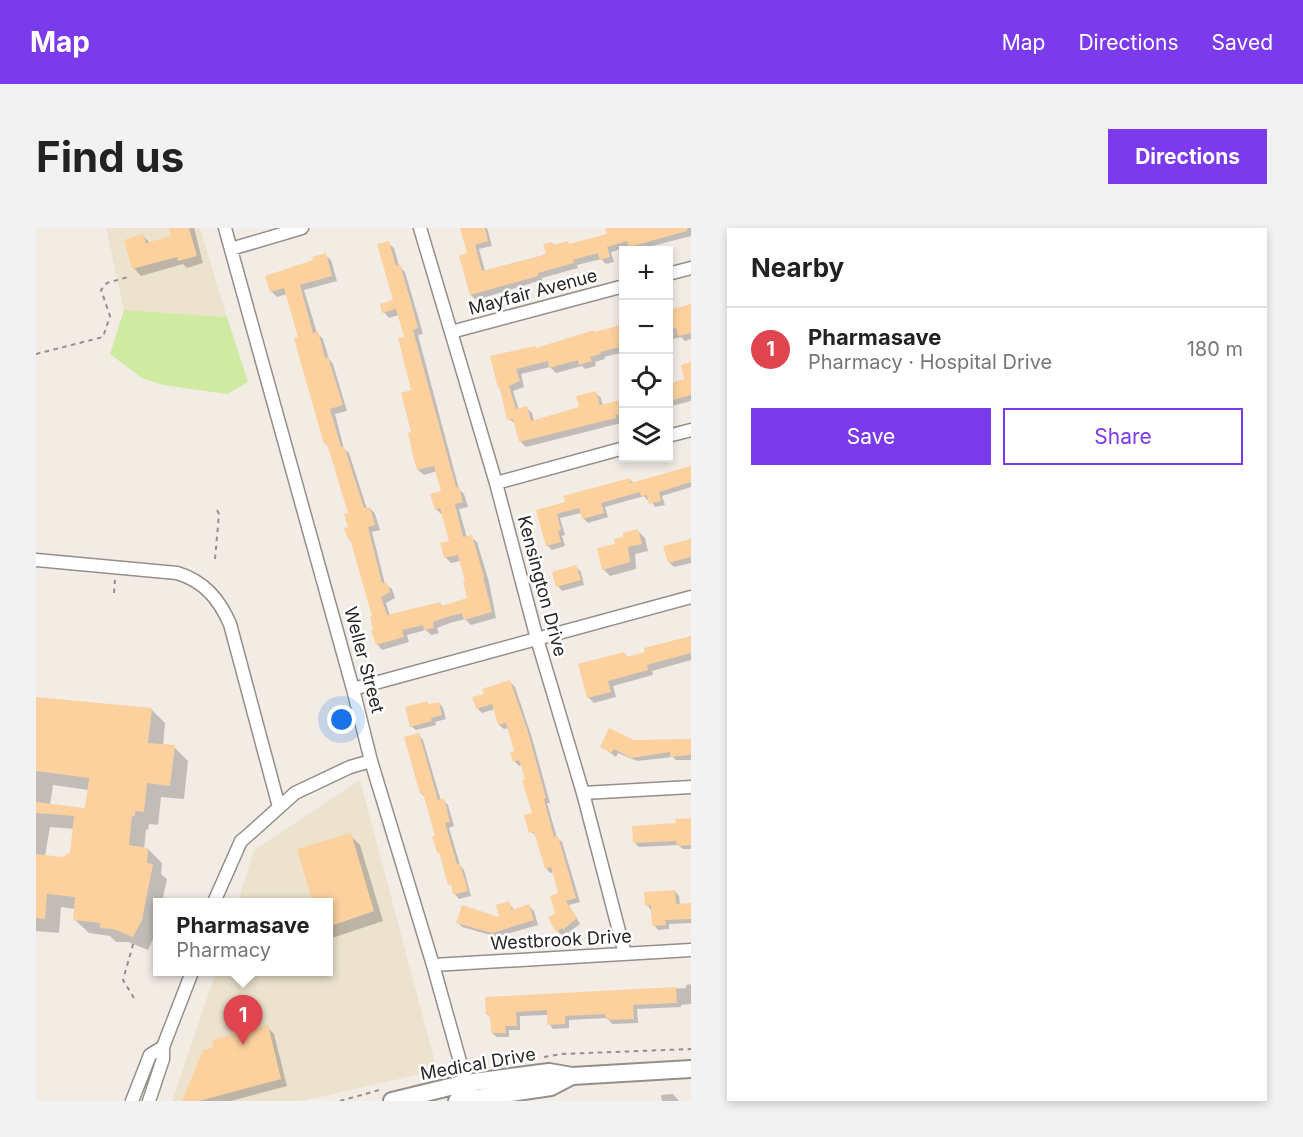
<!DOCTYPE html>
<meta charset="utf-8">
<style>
:root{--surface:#fff;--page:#f2f2f2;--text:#222;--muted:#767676;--line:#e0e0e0;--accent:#7c3aed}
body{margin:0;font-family:Inter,sans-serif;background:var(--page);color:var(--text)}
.controls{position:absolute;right:18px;top:18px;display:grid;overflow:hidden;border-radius:0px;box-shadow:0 3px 9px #0003}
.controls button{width:54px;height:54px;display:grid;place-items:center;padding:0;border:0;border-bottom:2px solid var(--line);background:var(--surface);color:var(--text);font:30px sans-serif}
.you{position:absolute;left:306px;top:492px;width:21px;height:21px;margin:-15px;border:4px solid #fff;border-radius:50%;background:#1a73e8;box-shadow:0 0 0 9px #1a73e833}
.badge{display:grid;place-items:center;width:39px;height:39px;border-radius:50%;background:var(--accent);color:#fff;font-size:20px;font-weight:700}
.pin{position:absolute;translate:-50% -50px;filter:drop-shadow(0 2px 3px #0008)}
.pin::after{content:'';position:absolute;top:32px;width:21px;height:18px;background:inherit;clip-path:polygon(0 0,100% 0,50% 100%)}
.popup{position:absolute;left:117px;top:670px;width:180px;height:78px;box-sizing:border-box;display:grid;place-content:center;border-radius:0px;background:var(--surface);filter:drop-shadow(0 2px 4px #0005);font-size:20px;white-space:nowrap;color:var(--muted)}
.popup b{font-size:22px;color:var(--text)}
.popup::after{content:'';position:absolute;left:50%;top:100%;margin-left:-12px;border:12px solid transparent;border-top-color:var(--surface)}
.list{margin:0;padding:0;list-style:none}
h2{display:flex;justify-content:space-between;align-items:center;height:78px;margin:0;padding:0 24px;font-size:26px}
h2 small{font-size:20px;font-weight:400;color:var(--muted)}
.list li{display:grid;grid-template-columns:39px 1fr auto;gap:18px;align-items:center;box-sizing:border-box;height:84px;padding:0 24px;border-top:2px solid var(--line)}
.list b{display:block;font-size:22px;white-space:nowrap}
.list p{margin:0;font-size:20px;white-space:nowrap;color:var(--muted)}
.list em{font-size:20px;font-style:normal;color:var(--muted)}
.actions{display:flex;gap:12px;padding:18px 24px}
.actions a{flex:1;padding:14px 0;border:2px solid var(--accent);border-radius:0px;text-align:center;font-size:21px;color:var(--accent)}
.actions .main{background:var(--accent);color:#fff}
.icon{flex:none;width:33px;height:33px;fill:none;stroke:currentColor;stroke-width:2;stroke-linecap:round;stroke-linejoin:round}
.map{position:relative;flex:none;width:655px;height:873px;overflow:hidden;border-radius:0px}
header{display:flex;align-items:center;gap:36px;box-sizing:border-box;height:84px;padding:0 30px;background:var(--accent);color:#fff}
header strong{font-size:28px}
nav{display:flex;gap:33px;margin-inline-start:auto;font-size:21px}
.intro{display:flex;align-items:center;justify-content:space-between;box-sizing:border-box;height:144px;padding:0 36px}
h1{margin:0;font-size:42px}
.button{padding:15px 27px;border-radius:0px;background:var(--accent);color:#fff;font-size:21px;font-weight:700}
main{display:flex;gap:36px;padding:0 36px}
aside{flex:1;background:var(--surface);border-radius:0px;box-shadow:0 3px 9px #0003}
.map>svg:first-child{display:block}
.commercial{fill:#ece2cd}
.green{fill:#cfeaa1}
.shadow{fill:#0003;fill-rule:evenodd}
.building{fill:#fcd19d}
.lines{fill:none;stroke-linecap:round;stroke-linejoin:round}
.minor-casing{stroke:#948f89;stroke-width:15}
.major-casing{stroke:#948f89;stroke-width:20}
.path{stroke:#938f89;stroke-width:2;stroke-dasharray:4.5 4.5;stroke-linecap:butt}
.minor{stroke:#fff;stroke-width:12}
.major{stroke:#fff;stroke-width:16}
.labels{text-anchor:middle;stroke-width:5;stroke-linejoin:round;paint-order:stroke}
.street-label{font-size:18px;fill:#292724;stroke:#fff}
</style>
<header>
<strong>Map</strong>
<nav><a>Map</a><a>Directions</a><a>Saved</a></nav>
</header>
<div class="intro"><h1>Find us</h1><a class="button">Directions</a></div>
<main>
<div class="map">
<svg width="655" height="873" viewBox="0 0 655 873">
<rect width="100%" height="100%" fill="#f2ece5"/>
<path class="commercial" d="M70,0H164L191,89L88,82Z
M324,552L401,842L267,873H136L180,744H292V674H202L218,622Z"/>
<path class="green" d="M88,82L191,89L212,154L191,166L127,157L106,150L74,126Z"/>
<path class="shadow" d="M134,0H158L167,35L151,40L147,36L105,48L98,40L107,8L115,16L137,9Z
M425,0H451L456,18L443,21L449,43L512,26L516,15L519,18H534L573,7L576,0H655V8L601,22L594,19L575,24L578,34L570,36L565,31L541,37L542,40L506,50V52L440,72L435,67L433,26Z
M352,15L358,20L363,38L369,44L387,106L382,107L423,261L428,266L432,279L423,281L431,310L435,309L441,314L453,354L460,390L435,397L429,391L414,395L401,400L403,405L395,407L390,402L371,407L373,414L346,422L341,416L338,389L317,315L313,311V286L293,219L290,216L251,66L241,69L235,63L289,27L295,32L301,53L268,62L281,105L287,111L293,131L297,136L311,183L299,186L308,221L313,225L331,281L334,280L339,286L344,302L336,304L349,356L356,361L359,370L350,375L354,388L404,375L407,379L433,371L431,354L424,333L415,335L410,330L406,316L415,314L408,286H405L400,281L407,264L401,243L388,247L382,242L377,205V164L370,110L363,87L353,90L348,84L359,73Z
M655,77V111L649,113L645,109L632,112V83Z
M588,98V124L568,129L569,131L559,134L560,138L549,141L546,138L520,145L514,139L485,146L488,159L477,163L483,182L490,180L496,185L498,193L545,180L560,165L565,170L567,178L585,173L584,170L588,169V191L584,192L585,195L490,219L484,213L480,196L473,191L455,130L501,121Z
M655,136V173L632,179V157L650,152Z
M655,240V259L626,268L629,277L619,279L614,271L611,272L608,268L569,279L572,289L552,295L547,290L545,285L524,290L529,307L526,308L529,318L516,322L511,317L502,283L531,275L593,251L598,255Z
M602,303L609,310L612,323L599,326L600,341L574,348L567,341L581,317Z
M655,312V335L638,339L633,334Z
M540,339L545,344L548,357L526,363L522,358Z
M655,409V432L616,443L617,447L577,458L580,469L558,475L552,469L588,425L592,430Z
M474,454L479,459L496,510L514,575H511L521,610L526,614L544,674L533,677L544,696L532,705L531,704L526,707L521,703V686L524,666L518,644L514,645L510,640L501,608L495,604L498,586L491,552L486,537L483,538L478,533L480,524L473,500L468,501L463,497L459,481L446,485L441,480L449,467Z
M0,470L115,481L129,495L127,518L138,519L152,533L148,571L125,569L122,597L113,596L112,602L110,601L108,621H112L126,635L125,646L131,651L126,674H122L119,706L112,722L92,714H80L74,708L53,705L38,691L39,681L25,679L23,705L0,703ZM17,557L53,562L50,582L14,577ZM14,599L38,601L35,624L28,631L9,628Z
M403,475L407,480L410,491L399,494L400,497L380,502L375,498L393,478Z
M383,507L387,512L405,573L407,572L412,577L418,598L413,600L424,637L428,642L435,668L423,671L419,666L398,609H401L390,570L385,565Z
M655,512V532H640L637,529L601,533L582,525L580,529L566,519Z
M655,591V621H647L642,617L603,619L599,615Z
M314,607L324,617L347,693L296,710L292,706V674Z
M639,663L643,668L644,677L655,676V695L633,696V701L622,702L618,697L615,682L611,677Z
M473,675L478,682L493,678L498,683L502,697L461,709L426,699L422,695L466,692Z
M655,756V776L645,777V779L601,781L602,795L576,796L571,790L533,792V800L517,801L513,796L512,787L484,788V802H473V809H461L456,805L455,790L451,786L450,770L650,760V757Z
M231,799L238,806L251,858L195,873H148L180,820Z
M637,866L643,873H626L625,867Z"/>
<path class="building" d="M133,0H153L161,28L142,33L141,29L96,41L88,12L107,6L110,15L135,8Z
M424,0H449L452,13L439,17L446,43L504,28L510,25L507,16L516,14L517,17L532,13L533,16L571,6L569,0H651V3L593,19L591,13L571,19L574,29L564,32L562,25L537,32L538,35L502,45V48L434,67L423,28L431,25Z
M353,13L360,38L364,36L375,74L382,100L377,102L420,259L423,258L427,274L419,276L427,309L436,307L448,349H447L456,384L428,392L426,385L408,390L397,394L398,400L388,402L387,397L366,402L368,409L340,417L335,402L337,401L334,389L336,388L314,311H312L308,300L312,299L308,286L312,285L291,216H288L262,125L258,110L262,109L248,60L234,64L229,48L277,32L276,29L290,25L296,48L264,57L277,105L282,103L289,130L292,129L307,177L294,181L305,219L308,218L328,280L334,279L339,297L332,299L346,355L351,354L354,364L345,369L351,387L404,374L405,378L431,370L427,353H429L422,327L408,330L404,315L413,313L404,280L399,282L394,266L405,263L398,238L381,242L377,228L372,205L375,204L365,165L375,162L362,110L368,109L360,81L346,85L344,76L357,72L341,16Z
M655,76V105L642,108L640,100L633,102V82Z
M588,96V118L564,124L565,126L554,129L556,133L543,137L542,132L513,140L512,133L480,141L484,153L473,158L480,181L491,178L495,193L543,179L540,168L560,163L564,177L588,171V185L579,187L580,190L483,214L477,191L471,192L464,160H462L454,128L499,118L500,120L558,102L559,104Z
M655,134V167L633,173V156L648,151L645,137Z
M655,238V254L623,264L625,273L613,276L611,267L605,268L604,264L565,275L568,285L546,291L543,280L521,286L525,302L522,303L525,314L510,318L500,282L529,274L527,268L594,250L595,255Z
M602,301L606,316L592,319L594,334L566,342L561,320L579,316L578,311L587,309V305Z
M655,311V329L632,335L627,318Z
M540,337L545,352L520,359L516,344Z
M655,408V425L611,437L612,442L572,453L575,464L551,470L542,436L588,424L590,429L609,424L608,420Z
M474,452L492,504L510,570L508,571L518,609L522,608L540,670L530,673L541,690L527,702L526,700L520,704L512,690L519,685L514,668L522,665L515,639L509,641L498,604L493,605L488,587L496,585L486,552L489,551L483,532L477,534L474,524L478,523L470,495L462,497L456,476L440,481L436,469L448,466L446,461Z
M0,469L116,480L112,515L139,517L134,558L111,555L108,584L99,583V588H96L93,617L112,620L111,635L117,636L106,692L97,709L77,701L64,700V695L37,692L39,669L11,666L9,691L0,690V626L27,629L34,624L38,588L0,585V574L49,580L53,550L0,543Z
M391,473L392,476L403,474L406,487L395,490L396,493L374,499L369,479Z
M573,500L598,512L655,511V527L634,529V524L595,530L578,521L575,525L564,519Z
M383,505L402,572L408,570L410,577L414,594L409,595L421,636H424L432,663L417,667L415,656L412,657L403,624L401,625L396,608H399L387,565L384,566L368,509Z
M655,590V617L641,618L640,613L597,615L596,598L640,595L639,591Z
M315,605L338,683L292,699V675H277L261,621Z
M639,662L640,676L655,675V691L629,692L630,697L616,698L615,677L609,678L608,664Z
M473,673L476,682L493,676L498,692L456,705L420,695L426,677L463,689L460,677Z
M640,759L641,775L597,777L598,791L570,792L569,786L529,788V796L511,797V782L480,784L481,798H469L470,805H455L454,787H450L449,769Z
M232,797L245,851L163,873H146L167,822L178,819L176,812Z"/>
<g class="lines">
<g class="minor-casing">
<path id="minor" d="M189,0L317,461L335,533L397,737L432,862
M384,0L460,255L501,411L547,565L589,726
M195,21L266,0
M632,46L655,40
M415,104L588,58
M632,208L655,202
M460,255L588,220
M0,332L141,345C168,353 183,371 194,396L243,579
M317,461L655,369
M547,565L655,559
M178,674L205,613L210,609L259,565L314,539L335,533
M397,737L655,722
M96,873L114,827L127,819
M113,873L127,831V819L156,744"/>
</g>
<g class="major-casing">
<path id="major" d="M356,873L430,855L513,844L536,848L655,841
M421,873L515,859L536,848"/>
</g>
<path class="path" d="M0,126L67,109L74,88L65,62L71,55L92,49
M179,331L183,286L180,280
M78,365L79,352
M98,770L87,752L98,713
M508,829L526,826L655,821
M304,873L347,861"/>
<use href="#minor" class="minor"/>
<use href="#major" class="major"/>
</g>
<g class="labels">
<g class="street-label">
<text transform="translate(497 64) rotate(-15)" y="6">Mayfair Avenue</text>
<text transform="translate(506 358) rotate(75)" y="6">Kensington Drive</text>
<text transform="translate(328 432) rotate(75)" y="6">Weller Street</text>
<text transform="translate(525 712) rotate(-3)" y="6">Westbrook Drive</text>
<text transform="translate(442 836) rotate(-10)" y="6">Medical Drive</text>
</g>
</g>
</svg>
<div class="controls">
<button>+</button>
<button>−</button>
<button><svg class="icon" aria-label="locate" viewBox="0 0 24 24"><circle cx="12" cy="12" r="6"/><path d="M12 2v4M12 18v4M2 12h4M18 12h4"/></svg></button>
<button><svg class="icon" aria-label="layers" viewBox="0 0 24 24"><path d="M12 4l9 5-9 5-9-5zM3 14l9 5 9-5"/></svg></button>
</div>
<div class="you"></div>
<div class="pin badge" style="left:207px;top:817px;background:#e0444e">1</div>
<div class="popup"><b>Pharmasave</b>Pharmacy</div>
</div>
<aside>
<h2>Nearby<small></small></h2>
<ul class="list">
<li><span class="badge" style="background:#e0444e">1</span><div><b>Pharmasave</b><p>Pharmacy · Hospital Drive</p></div><em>180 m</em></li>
</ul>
<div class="actions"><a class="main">Save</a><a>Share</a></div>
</aside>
</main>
